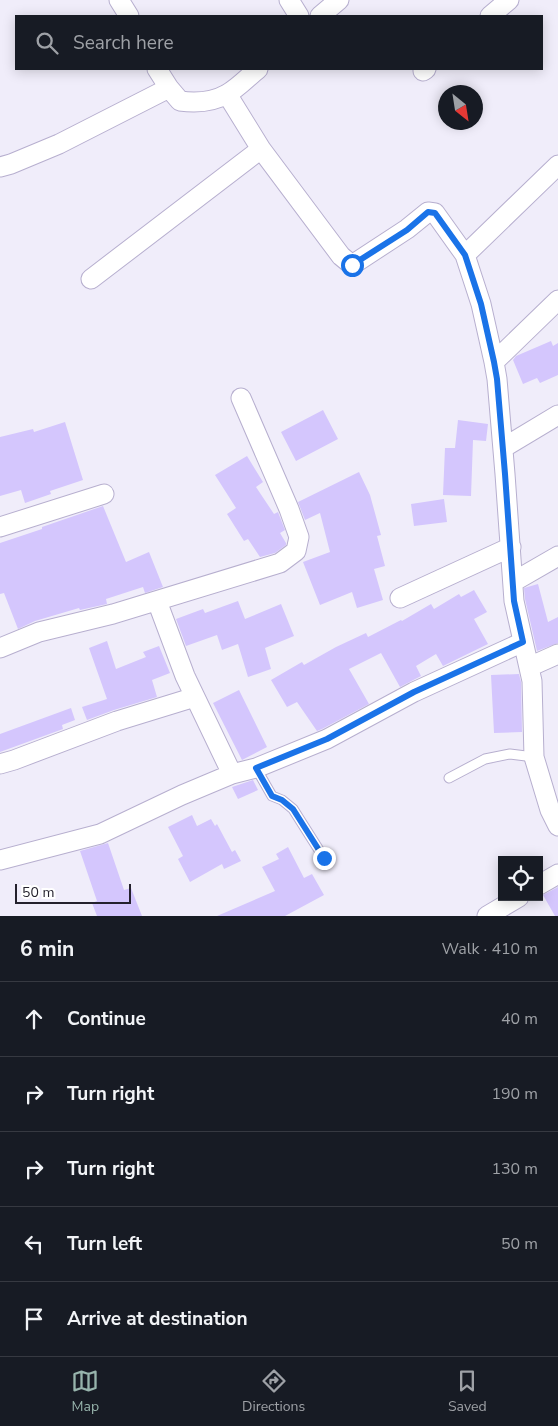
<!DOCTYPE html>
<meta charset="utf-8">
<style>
:root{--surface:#171b24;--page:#20242c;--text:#f1f3f6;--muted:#9ea1a6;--line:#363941;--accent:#97b4ac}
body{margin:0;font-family:"Nunito Sans",sans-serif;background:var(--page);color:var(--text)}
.controls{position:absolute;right:15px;bottom:15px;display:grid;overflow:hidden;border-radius:0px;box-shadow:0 2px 12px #0003}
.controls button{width:45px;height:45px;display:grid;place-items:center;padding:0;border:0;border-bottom:1px solid var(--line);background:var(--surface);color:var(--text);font:25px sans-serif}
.compass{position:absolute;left:438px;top:85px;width:45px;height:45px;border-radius:50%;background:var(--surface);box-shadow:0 2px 12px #0003;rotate:150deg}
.scale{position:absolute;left:15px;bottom:12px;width:116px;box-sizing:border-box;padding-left:5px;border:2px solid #24212d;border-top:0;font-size:14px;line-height:18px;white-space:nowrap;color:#24212d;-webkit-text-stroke:4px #fff;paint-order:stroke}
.stop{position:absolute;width:15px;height:15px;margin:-11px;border:4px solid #1a73e8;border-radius:50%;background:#fff}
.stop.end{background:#1a73e8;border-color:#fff;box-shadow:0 1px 5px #0008}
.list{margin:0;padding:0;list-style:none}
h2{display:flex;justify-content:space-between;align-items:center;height:65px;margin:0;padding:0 20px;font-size:21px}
h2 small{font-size:16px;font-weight:400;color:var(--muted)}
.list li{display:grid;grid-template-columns:32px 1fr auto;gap:15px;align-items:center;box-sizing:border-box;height:75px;padding:0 20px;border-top:1px solid var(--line)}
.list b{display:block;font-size:19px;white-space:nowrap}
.list em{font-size:16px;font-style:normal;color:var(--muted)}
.icon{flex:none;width:28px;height:28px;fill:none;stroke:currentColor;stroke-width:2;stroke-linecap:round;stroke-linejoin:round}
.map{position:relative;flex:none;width:558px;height:916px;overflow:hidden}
.search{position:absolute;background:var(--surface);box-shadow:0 2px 12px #0003;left:15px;right:15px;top:15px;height:55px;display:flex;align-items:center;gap:12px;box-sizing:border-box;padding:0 18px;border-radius:0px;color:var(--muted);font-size:19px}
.sheet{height:440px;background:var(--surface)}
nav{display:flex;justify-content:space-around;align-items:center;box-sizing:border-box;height:70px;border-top:1px solid var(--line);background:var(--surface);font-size:14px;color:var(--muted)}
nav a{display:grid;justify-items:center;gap:2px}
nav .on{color:var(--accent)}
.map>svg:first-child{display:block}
.building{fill:#d4c6fd}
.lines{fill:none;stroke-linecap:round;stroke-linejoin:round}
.service-casing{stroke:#b7afcf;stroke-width:11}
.minor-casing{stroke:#b7afcf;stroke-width:21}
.service{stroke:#fff;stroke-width:9}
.minor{stroke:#fff;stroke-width:19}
.route{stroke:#1a73e8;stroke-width:6}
</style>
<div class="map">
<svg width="558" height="916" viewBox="0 0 558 916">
<rect width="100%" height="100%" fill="#f0edfa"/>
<path class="building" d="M551,341L553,346L558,343V375L540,383L537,378L523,384L513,360L516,356Z
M323,410L338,439L296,461L281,432Z
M458,420L488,424L486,441L473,440L471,496L443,495L445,448H455Z
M65,422L83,480L50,491L51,494L25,503L21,490L0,496V437L33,429L34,432Z
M247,456L263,482L256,487L274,514L278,512L285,530L280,533L286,543V545L275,553L260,557L248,539L244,541L227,514L236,508L215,475Z
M359,472L370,495L381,535L377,536L385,566L374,569L383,600L357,608L352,592L320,605L303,562L330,552L320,513L305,520L298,502Z
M444,499L447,522L414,526L411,504Z
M103,506L126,562L149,552L163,587L145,593L143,587L106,599L107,604L80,610L79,608L35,621L18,629L4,593L0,594V543L42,529V527Z
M538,584L548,622L558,617V643L537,651L525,599L524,588Z
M474,590L487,612L474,619L488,644L443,666L436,654L416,666L421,676L400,687L381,653L349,669L369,704L322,729L317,731L297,702L287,707L271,680L302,662L304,665L336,647L366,633L368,637L401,620L402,621L431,604L434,609L459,594L461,597Z
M238,601L245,619L281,604L294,636L265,648L271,669L248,677L238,644L222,650L217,635L186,646L176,619L203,609L205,613Z
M107,641L116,669L146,657L143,652L159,646L170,673L152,680L157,697L114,710L87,720L82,707L107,699L89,648Z
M519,674L521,682L522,732L494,733L491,675Z
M239,690L267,747L242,760L213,703Z
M71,708L75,720L62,725L63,729L0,752V734Z
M253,780L258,790L238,799L232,787Z
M192,815L197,826L211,819L215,826L217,824L232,852L235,850L241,861L224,869L222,864L190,882L178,859L183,856L168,827Z
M108,843L124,890L131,888L142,916H97L92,903L97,901L80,851Z
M288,847L304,878L312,874L324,895L285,916H217L275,891L262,867L279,859L276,854Z
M558,887V916H555L543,895Z"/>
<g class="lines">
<g class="service-casing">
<path id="service" d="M256,768L272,796L282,800L293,809L324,858
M449,778L485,759L510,754L534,757"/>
</g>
<g class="minor-casing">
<path id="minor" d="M119,0L129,16
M289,0L299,16
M320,16L339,0
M490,16L509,0
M157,69L169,88L180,101C195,103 213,102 227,94C238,88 248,77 258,69
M423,71L426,69
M227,94L261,149L341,256L352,265L407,229L428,212L435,213L465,255L481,304L494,362L497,379L505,474L514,601L532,681L534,757L550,810L558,826
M0,167L11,164L59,144L169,88
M465,255L558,165
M91,279L261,149
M494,362L558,300
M503,448L558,415
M0,527L104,494
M513,582L558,556
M400,598L511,547
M157,601L185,676L232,774
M0,648L39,632L113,614L280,563L296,551L299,537L289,509L241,398
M529,667L558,654
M0,764L14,760L117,721L195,697
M0,860L100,834L182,795L232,774L256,768L327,739L414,692L523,642
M539,885L558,874
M487,916L519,897"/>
</g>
<use href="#service" class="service"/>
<use href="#minor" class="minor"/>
</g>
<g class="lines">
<path class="route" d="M324,858L293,809L282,800L272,796L256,768L327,739L414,692L523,642L514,601L505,474L497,379L494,362L481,304L465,255L435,213L428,212L407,230L352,265"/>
</g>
</svg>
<div class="controls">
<button><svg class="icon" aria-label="locate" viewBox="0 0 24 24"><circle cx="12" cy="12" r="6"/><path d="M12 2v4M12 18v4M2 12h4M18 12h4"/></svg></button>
</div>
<svg class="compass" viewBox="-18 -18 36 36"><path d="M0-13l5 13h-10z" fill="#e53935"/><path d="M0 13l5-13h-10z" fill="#9ea1a6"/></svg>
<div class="scale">50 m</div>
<div class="stop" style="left:352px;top:265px"></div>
<div class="stop end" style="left:324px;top:858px"></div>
<div class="search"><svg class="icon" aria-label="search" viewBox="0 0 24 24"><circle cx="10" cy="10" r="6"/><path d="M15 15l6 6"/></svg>Search here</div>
</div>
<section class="sheet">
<h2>6 min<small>Walk · 410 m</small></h2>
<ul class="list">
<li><svg class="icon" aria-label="ahead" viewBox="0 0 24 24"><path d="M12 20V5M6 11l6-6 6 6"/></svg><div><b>Continue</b></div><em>40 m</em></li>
<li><svg class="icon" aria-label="right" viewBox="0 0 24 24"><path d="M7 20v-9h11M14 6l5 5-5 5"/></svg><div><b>Turn right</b></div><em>190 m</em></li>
<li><svg class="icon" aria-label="right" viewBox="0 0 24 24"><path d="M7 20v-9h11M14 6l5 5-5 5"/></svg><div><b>Turn right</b></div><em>130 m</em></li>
<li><svg class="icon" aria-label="left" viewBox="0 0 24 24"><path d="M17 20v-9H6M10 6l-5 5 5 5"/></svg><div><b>Turn left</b></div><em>50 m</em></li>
<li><svg class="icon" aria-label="arrive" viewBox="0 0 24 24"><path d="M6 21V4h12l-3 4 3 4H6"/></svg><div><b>Arrive at destination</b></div></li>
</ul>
</section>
<nav>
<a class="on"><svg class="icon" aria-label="map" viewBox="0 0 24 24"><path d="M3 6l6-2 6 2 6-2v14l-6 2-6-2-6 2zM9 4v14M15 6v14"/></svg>Map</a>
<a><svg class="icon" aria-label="directions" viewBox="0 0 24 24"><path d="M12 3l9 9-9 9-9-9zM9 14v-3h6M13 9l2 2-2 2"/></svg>Directions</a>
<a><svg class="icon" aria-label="saved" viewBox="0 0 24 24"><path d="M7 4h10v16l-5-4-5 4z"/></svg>Saved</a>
</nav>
